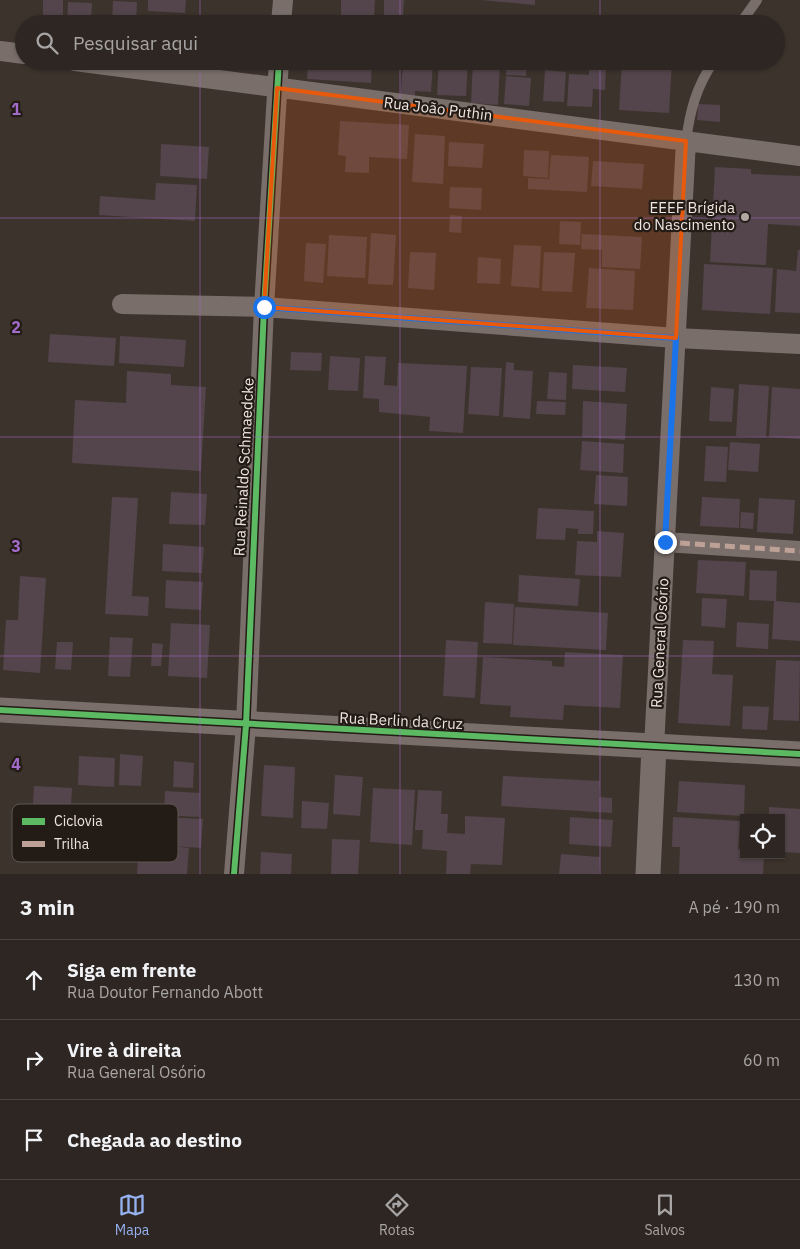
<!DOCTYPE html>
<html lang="pt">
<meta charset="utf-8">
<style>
:root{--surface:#2e2622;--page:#362e2a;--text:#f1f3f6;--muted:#a7a5a5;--line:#494340;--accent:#95b2f1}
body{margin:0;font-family:"IBM Plex Sans",sans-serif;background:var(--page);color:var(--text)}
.controls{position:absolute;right:15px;bottom:15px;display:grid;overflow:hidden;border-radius:0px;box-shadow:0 1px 4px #0004}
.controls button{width:45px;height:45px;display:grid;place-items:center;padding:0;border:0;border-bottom:1px solid var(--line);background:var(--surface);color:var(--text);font:25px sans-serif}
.stop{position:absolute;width:15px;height:15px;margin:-11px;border:4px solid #1a73e8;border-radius:50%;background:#fff}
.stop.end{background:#1a73e8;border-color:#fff;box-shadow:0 1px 5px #0008}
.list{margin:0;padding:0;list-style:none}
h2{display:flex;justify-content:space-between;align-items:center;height:65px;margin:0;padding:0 20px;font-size:21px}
h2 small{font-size:16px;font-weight:400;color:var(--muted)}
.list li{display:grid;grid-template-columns:32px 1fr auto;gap:15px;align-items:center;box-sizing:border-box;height:80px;padding:0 20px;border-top:1px solid var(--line)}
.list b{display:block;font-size:19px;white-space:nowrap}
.list p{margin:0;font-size:16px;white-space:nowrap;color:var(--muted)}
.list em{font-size:16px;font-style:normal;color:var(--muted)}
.icon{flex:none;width:28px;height:28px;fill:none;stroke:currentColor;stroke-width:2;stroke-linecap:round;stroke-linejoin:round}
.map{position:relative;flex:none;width:800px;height:874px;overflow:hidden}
.search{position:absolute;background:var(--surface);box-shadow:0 1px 4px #0004;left:15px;right:15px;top:15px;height:55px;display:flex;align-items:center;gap:12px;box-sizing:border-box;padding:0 18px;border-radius:28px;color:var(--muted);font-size:19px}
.sheet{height:305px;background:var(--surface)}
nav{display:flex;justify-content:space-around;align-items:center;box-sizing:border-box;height:70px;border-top:1px solid var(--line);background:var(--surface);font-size:14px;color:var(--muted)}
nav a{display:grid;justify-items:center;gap:2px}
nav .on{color:var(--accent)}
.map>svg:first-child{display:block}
.building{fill:#53454b}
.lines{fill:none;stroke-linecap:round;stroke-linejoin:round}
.service{stroke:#796e69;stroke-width:10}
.minor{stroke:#796e69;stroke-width:20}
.tertiary{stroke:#796e69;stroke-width:25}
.quiet{stroke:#bda197;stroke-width:5;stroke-dasharray:10 5;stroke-linecap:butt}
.cycleway-casing{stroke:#231b16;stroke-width:9}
.cycleway{stroke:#5cba63;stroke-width:6}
.route{stroke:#1a73e8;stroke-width:6}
.marked{fill:#e8590c;fill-opacity:0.2;stroke:#e8590c;stroke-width:4;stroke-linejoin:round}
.grid{fill:none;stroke:#a46cca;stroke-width:1;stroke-opacity:0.55}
.poi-dot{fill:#b1a6a0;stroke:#231b16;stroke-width:2}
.labels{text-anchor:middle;stroke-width:4.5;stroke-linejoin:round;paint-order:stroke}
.street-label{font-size:15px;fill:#f0e4de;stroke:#231b16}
.poi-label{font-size:15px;fill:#f0e4de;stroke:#231b16;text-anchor:end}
.key{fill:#231b16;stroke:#605752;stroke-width:1}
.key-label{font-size:14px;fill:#f0e4de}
.grid-label{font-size:16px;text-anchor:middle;font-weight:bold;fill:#a46cca;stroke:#231b16;stroke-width:4.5;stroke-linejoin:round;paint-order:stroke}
</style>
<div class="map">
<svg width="800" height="874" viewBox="0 0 800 874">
<rect width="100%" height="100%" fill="#3d332d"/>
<path class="building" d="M43,0H63V24H43Z
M148,0H186L185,13L148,11Z
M341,0H375L374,17L341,15Z
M384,0H404L403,17L384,16Z
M481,0H535V5Z
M113,1L137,2L136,24H112Z
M68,2L92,3L91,24H67Z
M308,61H372L371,83L307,79Z
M413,61H433L431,92L415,91V101H400L403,64H413Z
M439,61H468L466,96L437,95Z
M536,61H566L565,69L535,68Z
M622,61H672L669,113L619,110Z
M473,62L500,63L498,105L471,103Z
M507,62L527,63L526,76L506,75Z
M589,64L606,65L605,90L593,89L592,107L567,106L569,74L589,75Z
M545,70L566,72L564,102L543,101Z
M506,76L531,78L529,106L504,104Z
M698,104L720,105V122L697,120Z
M340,121L409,125L407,159L369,157V173L345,172L346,156L338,155Z
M415,134L445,136L443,184L412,182Z
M449,142L484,144L482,168L448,166Z
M161,144L209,147L207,179L160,176Z
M524,150L549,151L548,178L523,176Z
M551,155L589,157L587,192L528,189V178L549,179Z
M593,161L644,164L642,189L591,186Z
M715,167L751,169V174L800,176V226L768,224L766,265L710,262Z
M156,183L197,185L195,221L99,215L100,196L155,200Z
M450,187L482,188L481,210L449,208Z
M450,215L462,216L461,233L449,232Z
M560,221L581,222L580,245L559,244Z
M371,233L396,235L393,285L368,284Z
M582,234L642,237L640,269L602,267V250L581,249Z
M329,235L367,237L365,278L327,276Z
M306,243L326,244L323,283L304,281Z
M514,245L541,246L539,288L511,286Z
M798,250H800V313L775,312L777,269L796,271Z
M410,252L436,253L434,290L408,288Z
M544,252L575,253L572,292L542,291Z
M478,257L501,259L500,284L477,283Z
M704,264L773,268L770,314L702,310Z
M589,268L635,271L633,310L586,308Z
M50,334L116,338L114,366L48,362Z
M120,336L186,340L184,367L119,363Z
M291,352L322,353L321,371L290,370Z
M330,356L360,358L358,391L328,390Z
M365,356L386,357L384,385L397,386L398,363L467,366L463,433L429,431L430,417L379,412V399L363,398Z
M506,362L514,363V370L533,371L530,419L503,417Z
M573,365L627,368L625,392L572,389Z
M471,367L502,368L499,416L468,414Z
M127,371L171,374V385L206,387L201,471L72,463L75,400L126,403Z
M549,372L567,373L566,400L547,399Z
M739,384L769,386L766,437L736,436Z
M711,387L734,389L732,422L709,421Z
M772,387L800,389V439L769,437Z
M537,401L566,402L565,415L536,414Z
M583,401L627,404L625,440L582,437Z
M582,441L624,444L623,473L580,470Z
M730,442L760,444L758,472L728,470Z
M706,446L728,447L726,482L704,481Z
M596,475L628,477L627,506L594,504Z
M171,492L207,494L205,525L169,524Z
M112,497L138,498L132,596L149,597L148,616L105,614Z
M702,497L740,499L739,528L700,526Z
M759,498L795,500L793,534L757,532Z
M538,508L594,511L593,534H578V529L566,528L565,540L536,539Z
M741,512L754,513L753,529L740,528Z
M597,531L624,533L621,577L575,575L577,541L597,542Z
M163,544L204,547L202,573L162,571Z
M698,560L746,562L744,596L696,593Z
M750,570L777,571L776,601L800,603V641L772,639L774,601L749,600Z
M519,575L580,579L578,606L518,602Z
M20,576L46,578L40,673L3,670L6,620H18Z
M166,580L203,582L201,610L165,608Z
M702,598L727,599L725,628L701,626Z
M485,602L514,604L512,644L483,643Z
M515,607L608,613L606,650L513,645Z
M737,622L769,624L768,649L736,647Z
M171,623L210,625L207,678L168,676Z
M110,637L133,638L130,677L108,676Z
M446,640L478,642L475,698L443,696Z
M683,640L714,641L712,674L733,675L730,726L678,723Z
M57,642H73L71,670L55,669Z
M152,643L163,644L161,666H151Z
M565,652L623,655L620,708L564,705L563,720L510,717L511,706L480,704L483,657L552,661V666L564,667Z
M776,660L800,661L799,721L773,720Z
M743,706L769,707L767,730L742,729Z
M120,754L143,756L141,786L119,785Z
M79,756L115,758L114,787L78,785Z
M174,761L194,763L193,788L173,787Z
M264,765L295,767L293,818L261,816Z
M335,775L363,777L360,816L333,814Z
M503,776L600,781L599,797L612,798V813L501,806Z
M679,781L745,785L744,816L677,812Z
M34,786L72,788L69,839L31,836Z
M373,788L415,790L412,845L370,842Z
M418,790L442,791L441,814H448L447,833L465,834V816L505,818L502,865L471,864L470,874H446L447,851L422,849L423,830H415Z
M165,791L200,793L199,817L163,815L162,844L139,843L140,811L164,813Z
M302,801L329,803L327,829L301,828Z
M769,807L800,809V853L781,852V818H769Z
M165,817L203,819L201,848L172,846L189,848L187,874H137L139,845L164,847Z
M570,817L613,820L611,847L569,844Z
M673,817L740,821L738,849L744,850V855H764L763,874H679L680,847H672Z
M332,839L360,840L358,874H331Z
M261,852L292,854L291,874H260Z
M561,854L600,857L599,874H559Z"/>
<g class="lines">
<path class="service" d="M740,24L757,0
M686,141C690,111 696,87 714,61"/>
<path class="minor" d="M281,24L283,0
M0,51L24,54
M75,61L800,156
M122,304L264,307L676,338L800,344
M665,542L800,551
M654,747L686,141
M234,874L246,725L264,307L279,61"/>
<path class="tertiary" d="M0,710L800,754
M648,874L654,747"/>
<path class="quiet" d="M665,542L800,551"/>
<g class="cycleway-casing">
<path id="cycleway" d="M0,710L800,754
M234,874L246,725L264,307L279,61"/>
</g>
<use href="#cycleway" class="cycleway"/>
</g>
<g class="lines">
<path class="route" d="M264,307L676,338L665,542"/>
</g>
<path class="marked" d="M277,88L686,141L676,338L264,307Z"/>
<path class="grid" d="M200,0V24M400,0V24M600,0V24M200,61V874M400,61V874M600,61V874M0,218H800M0,437H800M0,656H800"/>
<circle class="poi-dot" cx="745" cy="217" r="5"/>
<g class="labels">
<g class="street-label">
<text transform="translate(438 109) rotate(7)" y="5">Rua João Puthin</text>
<text transform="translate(244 467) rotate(-87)" y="5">Rua Reinaldo Schmaedcke</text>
<text transform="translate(660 643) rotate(-87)" y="5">Rua General Osório</text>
<text transform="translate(401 721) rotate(3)" y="5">Rua Berlin da Cruz</text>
</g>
<g class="poi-label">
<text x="735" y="213">EEEF Brígida<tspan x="735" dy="17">do Nascimento</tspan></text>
</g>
</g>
<rect x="12" y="804" width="166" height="58" rx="8" class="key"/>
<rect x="22" y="818" width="23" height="7" fill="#5cba63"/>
<rect x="22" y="841" width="23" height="6" fill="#bda197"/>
<g class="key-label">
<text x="54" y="826">Ciclovia</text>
<text x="54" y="849">Trilha</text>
</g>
<g class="grid-label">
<text x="16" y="115">1</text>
<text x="16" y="333">2</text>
<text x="16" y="552">3</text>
<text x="16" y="770">4</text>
</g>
</svg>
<div class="controls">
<button><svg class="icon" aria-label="locate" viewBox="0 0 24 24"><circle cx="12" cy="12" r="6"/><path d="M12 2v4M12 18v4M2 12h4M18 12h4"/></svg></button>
</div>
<div class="stop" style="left:264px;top:307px"></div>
<div class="stop end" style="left:665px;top:542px"></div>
<div class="search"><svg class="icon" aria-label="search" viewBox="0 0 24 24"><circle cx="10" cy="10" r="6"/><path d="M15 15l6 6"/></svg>Pesquisar aqui</div>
</div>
<section class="sheet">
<h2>3 min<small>A pé · 190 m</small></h2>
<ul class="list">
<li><svg class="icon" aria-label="ahead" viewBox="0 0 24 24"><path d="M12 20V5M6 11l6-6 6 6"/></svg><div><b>Siga em frente</b><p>Rua Doutor Fernando Abott</p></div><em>130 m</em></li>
<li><svg class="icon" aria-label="right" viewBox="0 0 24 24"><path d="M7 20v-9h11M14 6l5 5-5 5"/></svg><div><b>Vire à direita</b><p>Rua General Osório</p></div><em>60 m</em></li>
<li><svg class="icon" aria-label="arrive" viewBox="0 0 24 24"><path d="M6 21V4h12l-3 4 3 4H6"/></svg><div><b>Chegada ao destino</b></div></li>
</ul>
</section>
<nav>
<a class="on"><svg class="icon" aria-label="map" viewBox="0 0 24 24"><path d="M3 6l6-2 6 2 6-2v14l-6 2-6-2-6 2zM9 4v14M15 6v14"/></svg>Mapa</a>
<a><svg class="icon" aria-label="directions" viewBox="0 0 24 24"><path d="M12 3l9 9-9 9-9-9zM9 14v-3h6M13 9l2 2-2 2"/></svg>Rotas</a>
<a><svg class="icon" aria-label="saved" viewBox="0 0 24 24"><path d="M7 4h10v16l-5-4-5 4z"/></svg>Salvos</a>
</nav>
